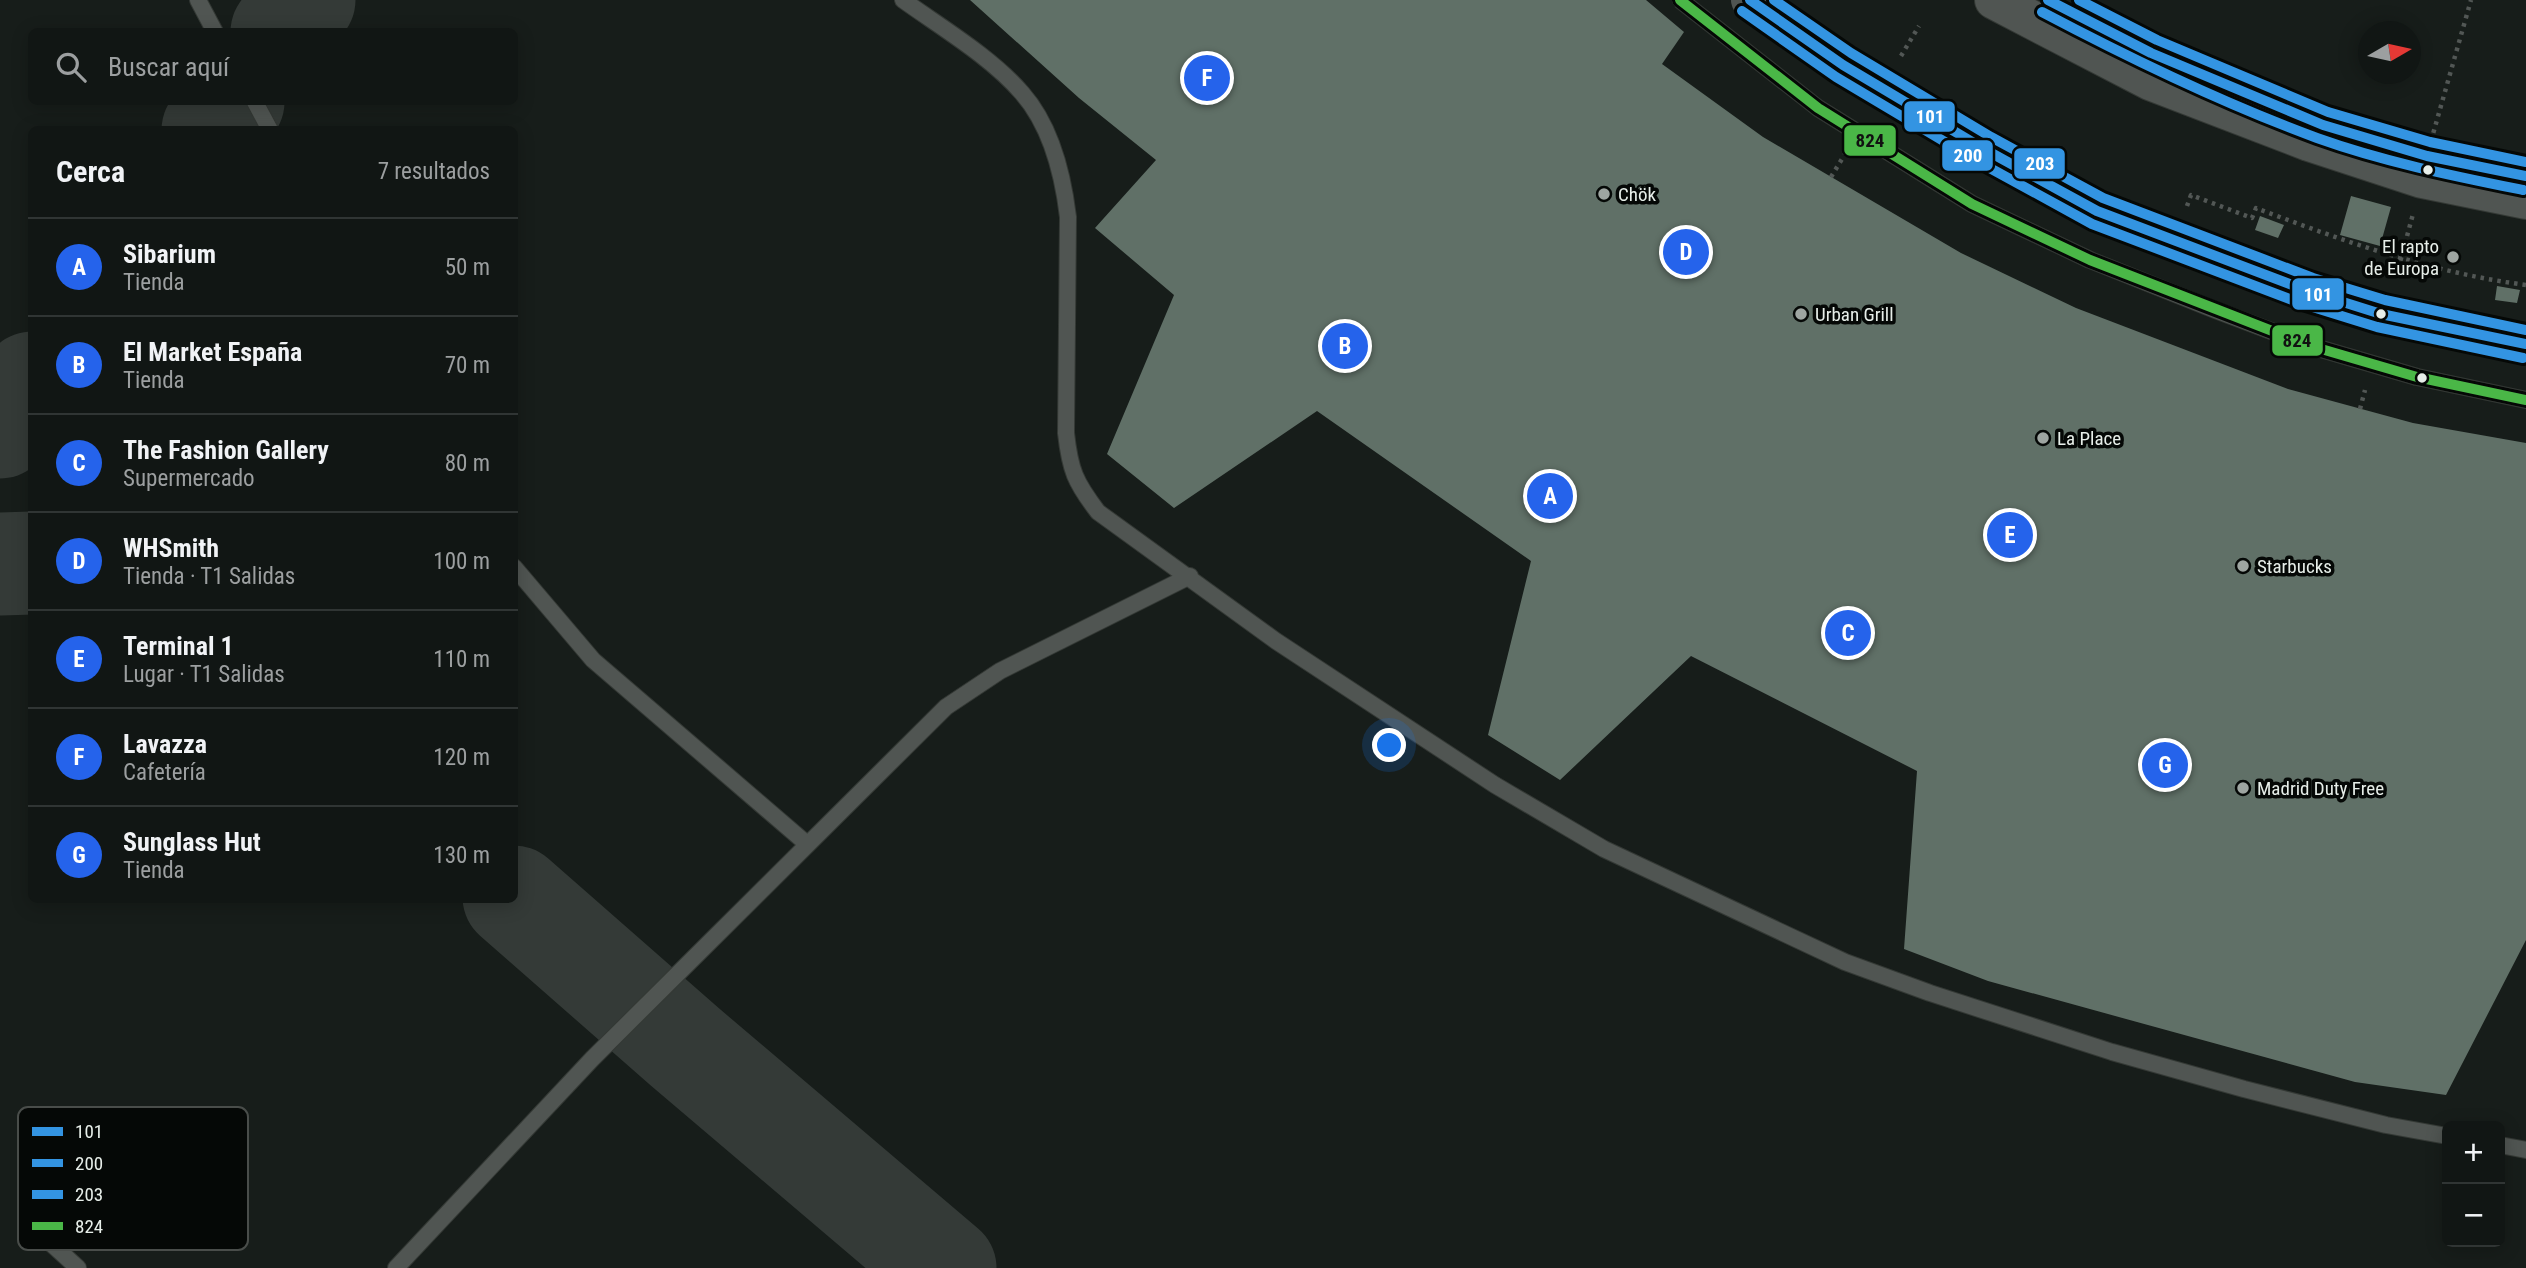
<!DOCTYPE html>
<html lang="es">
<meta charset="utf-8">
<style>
:root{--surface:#111614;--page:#1a1f1d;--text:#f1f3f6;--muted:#9c9fa0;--line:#303534;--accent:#2563eb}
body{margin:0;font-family:"Roboto Condensed",sans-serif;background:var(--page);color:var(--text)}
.controls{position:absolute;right:21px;bottom:21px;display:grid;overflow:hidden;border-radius:10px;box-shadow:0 4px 18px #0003}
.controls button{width:63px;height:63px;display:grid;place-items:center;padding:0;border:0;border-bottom:2px solid var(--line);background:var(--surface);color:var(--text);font:35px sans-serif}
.compass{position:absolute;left:2358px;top:21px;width:63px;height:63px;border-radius:50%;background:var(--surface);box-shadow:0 4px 18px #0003;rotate:81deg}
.you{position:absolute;left:1390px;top:746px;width:24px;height:24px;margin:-18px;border:5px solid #fff;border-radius:50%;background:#1a73e8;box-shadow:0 0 0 10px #1a73e833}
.badge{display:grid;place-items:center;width:46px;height:46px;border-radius:50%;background:var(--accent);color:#fff;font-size:23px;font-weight:700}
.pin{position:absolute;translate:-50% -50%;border:4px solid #fff;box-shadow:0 2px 7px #0006}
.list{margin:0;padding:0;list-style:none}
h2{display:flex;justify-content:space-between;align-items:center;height:91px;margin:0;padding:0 28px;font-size:30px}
h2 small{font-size:23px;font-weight:400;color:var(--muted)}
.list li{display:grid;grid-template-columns:46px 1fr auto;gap:21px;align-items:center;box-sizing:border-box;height:98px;padding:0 28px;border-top:2px solid var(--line)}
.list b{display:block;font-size:26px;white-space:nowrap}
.list p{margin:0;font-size:23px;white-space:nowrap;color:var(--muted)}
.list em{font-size:23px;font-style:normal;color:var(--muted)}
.icon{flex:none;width:38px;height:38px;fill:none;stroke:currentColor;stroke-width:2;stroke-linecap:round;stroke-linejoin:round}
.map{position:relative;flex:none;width:2526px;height:1268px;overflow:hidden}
.search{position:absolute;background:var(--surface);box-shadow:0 4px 18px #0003;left:28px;top:28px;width:490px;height:77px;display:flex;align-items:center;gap:18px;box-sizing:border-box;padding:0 24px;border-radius:10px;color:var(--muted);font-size:26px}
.panel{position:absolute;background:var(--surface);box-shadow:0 4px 18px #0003;left:28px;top:126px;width:490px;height:777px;border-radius:10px}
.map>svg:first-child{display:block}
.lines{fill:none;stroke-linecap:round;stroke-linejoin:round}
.taxiway{stroke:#343a37;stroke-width:103}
.building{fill:#607067}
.service-casing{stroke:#343935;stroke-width:18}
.tertiary-casing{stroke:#343935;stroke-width:40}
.path{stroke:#525755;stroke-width:4.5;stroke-dasharray:3.5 5;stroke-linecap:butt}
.service{stroke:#505552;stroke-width:16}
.tertiary{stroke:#505552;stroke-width:38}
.service-bridge-casing{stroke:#343935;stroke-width:18;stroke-linecap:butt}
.tertiary-bridge-casing{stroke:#343935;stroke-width:40;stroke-linecap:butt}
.service-bridge{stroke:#505552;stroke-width:16}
.tertiary-bridge{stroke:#505552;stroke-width:38}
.bus-1-casing{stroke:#050806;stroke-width:16}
.bus-2-casing{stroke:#050806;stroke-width:16}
.bus-3-casing{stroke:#050806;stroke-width:16}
.bus-4-casing{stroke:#050806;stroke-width:16}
.bus-1{stroke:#3394e2;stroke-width:10}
.bus-2{stroke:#3394e2;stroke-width:10}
.bus-3{stroke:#3394e2;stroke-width:10}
.bus-4{stroke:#4ab747;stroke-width:10}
.bus-dot{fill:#e7eee9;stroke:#050806;stroke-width:2.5}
.poi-dot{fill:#9ea5a1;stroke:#050806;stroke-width:2.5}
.labels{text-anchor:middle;stroke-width:7;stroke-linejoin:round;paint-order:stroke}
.poi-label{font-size:19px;fill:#e7eee9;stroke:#050806;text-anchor:start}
.key{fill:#050806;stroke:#494d4a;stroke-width:2}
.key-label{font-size:19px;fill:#e7eee9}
.line-badge{stroke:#050806;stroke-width:2.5}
.badge-label{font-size:19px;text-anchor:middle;font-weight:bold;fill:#fff}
.pale-badge-label{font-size:19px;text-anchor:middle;font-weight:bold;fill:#111}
</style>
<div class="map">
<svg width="2526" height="1268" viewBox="0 0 2526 1268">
<rect width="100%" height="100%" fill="#171d1a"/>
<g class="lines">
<path class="taxiway" d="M282,32L304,0
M213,130L233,102
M0,427L32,383
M0,564L32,563
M514,897L685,1047L945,1268"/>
</g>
<path class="building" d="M970,0H1646L1684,32L1662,64L1763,137L1961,253L2076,308L2288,389L2413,423L2526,443V940L2446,1095L2355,1082L1988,981L1904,949L1917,771L1691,656L1560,780L1488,735L1531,561L1317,411L1174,508L1107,454L1174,295L1095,228L1156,160L1079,98Z
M2351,196L2391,207L2380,246L2340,235Z
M2260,216L2284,225L2278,238L2255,230Z
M2497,286L2520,290L2517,303L2495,300Z"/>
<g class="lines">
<g class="service-casing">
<path id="service" d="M198,0L215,32
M903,0C942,28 991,57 1022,93C1051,126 1063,175 1068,217L1066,433C1070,470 1075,482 1098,512L1276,641L1495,785L1604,849L1845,962L1930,993L2112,1052L2244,1089L2386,1125L2447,1136
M255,102L270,130
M2417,377L2526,400
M514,567L593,660L807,844
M2500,1145L2526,1150
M43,1236L78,1268
M396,1268L592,1059L946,707L1000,671L1190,576"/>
</g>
<g class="tertiary-casing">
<path id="tertiary" d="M1994,0L2150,81L2309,142L2422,179L2526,200"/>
</g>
<path class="path" d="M1901,56L1919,26
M2431,141L2471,0
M1831,177L1845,154
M2187,206L2191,195L2252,218L2256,208C2343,241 2433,273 2526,285
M2396,277L2413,214
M2360,409L2365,390"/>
<use href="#service" class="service"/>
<use href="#tertiary" class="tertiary"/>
<g class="service-bridge-casing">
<path id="service-bridge" d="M1680,0L1818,108L1972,204L2090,260L2215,310L2311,346L2417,377"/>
</g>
<g class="tertiary-bridge-casing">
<path id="tertiary-bridge" d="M1750,0L1843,65L1984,149L2097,211L2308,291L2381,314L2526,344"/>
</g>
<use href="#service-bridge" class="service-bridge"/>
<use href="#tertiary-bridge" class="tertiary-bridge"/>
<g class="bus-1-casing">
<path id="bus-1" d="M1750,0L1843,65L1984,149L2097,211L2308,291L2381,314L2526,344
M2048,0L2151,53L2323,125L2427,156L2526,176"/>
</g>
<g class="bus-2-casing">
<path id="bus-2" d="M1742,11L1836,77L1977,161L2092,224L2303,304L2377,327L2523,358
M2042,12C2131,59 2222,103 2317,138C2384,162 2454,176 2523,190"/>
</g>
<g class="bus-3-casing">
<path id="bus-3" d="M1774,0L1851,53L1991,137L2103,198L2313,278L2385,300L2526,330
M2079,0L2157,40L2328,112L2430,142L2526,162"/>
</g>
<g class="bus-4-casing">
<path id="bus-4" d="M1680,0L1818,108L1972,204L2090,260L2311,346L2417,377L2526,400"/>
</g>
<use href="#bus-1" class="bus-1"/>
<use href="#bus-2" class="bus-2"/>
<use href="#bus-3" class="bus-3"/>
<use href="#bus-4" class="bus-4"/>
</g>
<g class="bus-dot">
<circle cx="2428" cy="170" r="6"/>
<circle cx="2381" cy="314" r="6"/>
<circle cx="2422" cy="378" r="6"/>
</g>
<g class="poi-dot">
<circle cx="1604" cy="194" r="7"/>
<circle cx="2453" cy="257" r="7"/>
<circle cx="1801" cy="314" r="7"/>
<circle cx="2043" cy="438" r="7"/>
<circle cx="2243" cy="566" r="7"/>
<circle cx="2243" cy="788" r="7"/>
</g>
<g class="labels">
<g class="poi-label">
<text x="1618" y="201">Chök</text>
<text x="2439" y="253" text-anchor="end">El rapto<tspan x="2439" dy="22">de Europa</tspan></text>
<text x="1815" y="321">Urban Grill</text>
<text x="2057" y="445">La Place</text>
<text x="2257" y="573">Starbucks</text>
<text x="2257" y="795">Madrid Duty Free</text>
</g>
</g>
<rect x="18" y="1107" width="230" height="143" rx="10" class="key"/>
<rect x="32" y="1127" width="31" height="9" fill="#3394e2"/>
<rect x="32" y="1159" width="31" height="8" fill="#3394e2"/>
<rect x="32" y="1190" width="31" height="9" fill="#3394e2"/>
<rect x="32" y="1222" width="31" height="8" fill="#4ab747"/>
<g class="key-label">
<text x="75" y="1138">101</text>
<text x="75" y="1170">200</text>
<text x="75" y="1201">203</text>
<text x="75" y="1233">824</text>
</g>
<g class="line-badge">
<rect x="1903" y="100" width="53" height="33" rx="7" fill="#3394e2"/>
<rect x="1843" y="124" width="54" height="33" rx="7" fill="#4ab747"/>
<rect x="1941" y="139" width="53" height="33" rx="7" fill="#3394e2"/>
<rect x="2013" y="147" width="53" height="33" rx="7" fill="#3394e2"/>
<rect x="2291" y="277" width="54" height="34" rx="7" fill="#3394e2"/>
<rect x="2271" y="324" width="53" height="33" rx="7" fill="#4ab747"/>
</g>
<g class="badge-label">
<text x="1930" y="123">101</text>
<text x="1968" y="162">200</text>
<text x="2040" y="170">203</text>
<text x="2318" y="301">101</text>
</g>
<g class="pale-badge-label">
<text x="1870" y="147">824</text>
<text x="2297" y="347">824</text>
</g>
</svg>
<div class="controls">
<button>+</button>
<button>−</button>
</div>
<svg class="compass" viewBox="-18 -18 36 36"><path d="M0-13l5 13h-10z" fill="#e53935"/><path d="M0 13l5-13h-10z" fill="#9c9fa0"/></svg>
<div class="you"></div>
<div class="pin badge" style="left:1550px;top:496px">A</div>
<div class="pin badge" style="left:1345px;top:346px">B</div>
<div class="pin badge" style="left:1848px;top:633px">C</div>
<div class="pin badge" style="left:1686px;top:252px">D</div>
<div class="pin badge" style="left:2010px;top:535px">E</div>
<div class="pin badge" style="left:1207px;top:78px">F</div>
<div class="pin badge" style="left:2165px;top:765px">G</div>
<div class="search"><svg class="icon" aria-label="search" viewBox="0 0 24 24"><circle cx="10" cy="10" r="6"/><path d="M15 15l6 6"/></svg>Buscar aquí</div>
<section class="panel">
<h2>Cerca<small>7 resultados</small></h2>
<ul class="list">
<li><span class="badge">A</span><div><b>Sibarium</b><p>Tienda</p></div><em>50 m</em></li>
<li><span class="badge">B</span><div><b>El Market España</b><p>Tienda</p></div><em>70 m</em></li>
<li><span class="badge">C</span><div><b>The Fashion Gallery</b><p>Supermercado</p></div><em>80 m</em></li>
<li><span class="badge">D</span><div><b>WHSmith</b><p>Tienda · T1 Salidas</p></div><em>100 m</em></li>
<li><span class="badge">E</span><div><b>Terminal 1</b><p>Lugar · T1 Salidas</p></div><em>110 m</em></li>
<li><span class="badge">F</span><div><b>Lavazza</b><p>Cafetería</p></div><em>120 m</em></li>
<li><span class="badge">G</span><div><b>Sunglass Hut</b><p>Tienda</p></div><em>130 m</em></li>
</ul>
</section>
</div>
